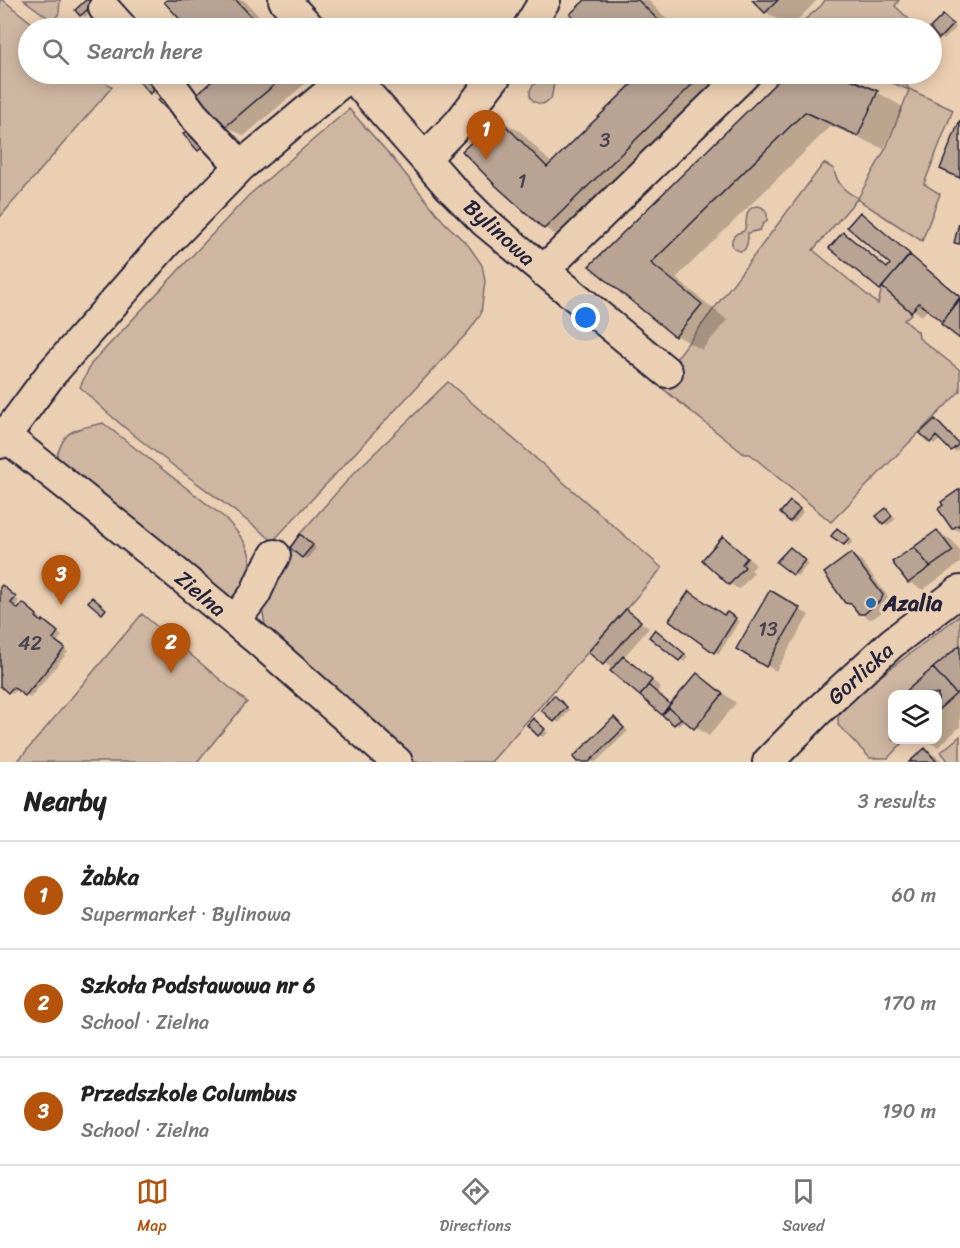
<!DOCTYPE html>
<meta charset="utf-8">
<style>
:root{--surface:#fff;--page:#f2f2f2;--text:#222;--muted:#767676;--line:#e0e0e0;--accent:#b45309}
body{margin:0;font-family:Sriracha,sans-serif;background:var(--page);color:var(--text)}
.controls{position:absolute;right:18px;bottom:18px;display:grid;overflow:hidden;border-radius:12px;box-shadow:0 3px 15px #0003}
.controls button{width:54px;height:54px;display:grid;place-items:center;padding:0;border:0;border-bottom:2px solid var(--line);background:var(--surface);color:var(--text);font:30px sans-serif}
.you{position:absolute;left:586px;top:318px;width:21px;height:21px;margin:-15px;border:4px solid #fff;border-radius:50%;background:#1a73e8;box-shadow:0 0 0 9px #1a73e833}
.badge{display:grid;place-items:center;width:39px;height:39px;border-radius:50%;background:var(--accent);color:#fff;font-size:20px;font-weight:700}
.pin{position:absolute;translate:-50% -50px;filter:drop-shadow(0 2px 3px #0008)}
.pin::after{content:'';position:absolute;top:32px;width:21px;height:18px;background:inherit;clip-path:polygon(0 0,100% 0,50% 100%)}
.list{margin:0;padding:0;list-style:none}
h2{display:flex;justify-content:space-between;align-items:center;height:78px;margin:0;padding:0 24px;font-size:26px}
h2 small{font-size:20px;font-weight:400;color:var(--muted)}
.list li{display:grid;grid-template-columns:39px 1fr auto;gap:18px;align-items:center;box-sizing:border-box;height:108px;padding:0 24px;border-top:2px solid var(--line)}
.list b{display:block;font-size:22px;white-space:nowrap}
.list p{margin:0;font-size:20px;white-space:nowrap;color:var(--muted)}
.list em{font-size:20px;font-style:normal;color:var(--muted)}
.icon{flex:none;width:33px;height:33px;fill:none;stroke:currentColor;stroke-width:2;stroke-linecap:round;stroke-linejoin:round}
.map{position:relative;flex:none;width:960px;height:762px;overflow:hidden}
.search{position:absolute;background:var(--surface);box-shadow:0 3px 15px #0003;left:18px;right:18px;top:18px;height:66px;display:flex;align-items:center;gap:15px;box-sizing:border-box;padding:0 21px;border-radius:33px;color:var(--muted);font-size:22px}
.sheet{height:402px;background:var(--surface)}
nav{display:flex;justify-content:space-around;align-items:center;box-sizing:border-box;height:84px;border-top:2px solid var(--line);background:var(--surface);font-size:16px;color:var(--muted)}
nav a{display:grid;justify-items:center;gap:3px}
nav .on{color:var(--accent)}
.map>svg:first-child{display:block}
.green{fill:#ceb6a1;stroke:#786c6e;stroke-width:1.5}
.shadow{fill:#0003}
.building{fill:#b9a494;stroke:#22223b;stroke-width:1.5}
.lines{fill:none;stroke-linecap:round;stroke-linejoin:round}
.minor-casing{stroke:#22223b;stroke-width:34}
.minor{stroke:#ebcfb2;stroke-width:30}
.poi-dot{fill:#1f6fb2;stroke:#ebcfb2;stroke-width:2}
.labels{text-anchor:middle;stroke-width:6;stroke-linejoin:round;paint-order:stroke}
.number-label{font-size:20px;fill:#484251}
.street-label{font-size:22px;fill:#22223b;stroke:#ebcfb2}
.poi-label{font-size:22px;font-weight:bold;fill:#22223b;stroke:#ebcfb2;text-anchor:start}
</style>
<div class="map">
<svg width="960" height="762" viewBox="0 0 960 762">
<rect width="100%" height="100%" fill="#ebcfb2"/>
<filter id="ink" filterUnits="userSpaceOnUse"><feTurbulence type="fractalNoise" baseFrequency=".0167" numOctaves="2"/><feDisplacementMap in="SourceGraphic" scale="12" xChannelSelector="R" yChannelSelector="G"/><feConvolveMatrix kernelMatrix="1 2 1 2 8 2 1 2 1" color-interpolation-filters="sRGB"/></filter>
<g filter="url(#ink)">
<path class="green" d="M0,0H3L38,28H28V74H95L112,87L0,217Z
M24,0H60L59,13L55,19H50Z
M825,0H899L895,6L914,24L911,28H795L821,6Z
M538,74H556L551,99L543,104C524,103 527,83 543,79Z
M872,74H899L909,89L953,110L924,184L940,194L922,241L857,199L813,250L878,304L882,287L912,313L904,320L918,332L919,338L960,370V391L831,522L750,454H744L657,384L824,163L834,169C837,184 844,191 858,198L887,146L909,90Z
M349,109L391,156L443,221L468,245L482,265L485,281L481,314L469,331L273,541C209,489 138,445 80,387L91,364L248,196Z
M757,206C766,207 768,213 767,221L763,224L760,230L748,233C748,244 746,259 732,246V239L736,234L744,231C749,221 742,209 757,206Z
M448,382L662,568L491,762H414L266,629L261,604L275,567L300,534L353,474Z
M103,423L225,518C256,552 256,559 236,600H225L55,462C64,428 71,431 103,423Z
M142,614L247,702L197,762H17Z
M960,615V645L903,694H892V704L889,707L892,712V740H905L888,758H870L838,725V717L841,712L873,682Z
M960,736V762H949L941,752Z"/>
<path class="shadow" d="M88,0H104L85,17L81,15Z
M169,0H244L270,28H190L166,2Z
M587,0H648L676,28H588L585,27Z
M753,0H817L791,27L765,12Z
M947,19L956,28L944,40L932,29Z
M145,74L151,75L162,88L155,95L139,79Z
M222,74H310L313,77L244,136L226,126L198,95Z
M639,74H720L732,85L570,243L545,228L482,134L495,117L521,132L552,164L642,76Z
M787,74H836L877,92L903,107L884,149L831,126L676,278L727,320L702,350L676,335L591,266Z
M864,217L960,296V337L928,309L922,316L886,289L885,291L881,288L844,233L888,269L892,263Z
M939,424L960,445V448L956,452L941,439L935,444L931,442Z
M960,490V532L953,528Z
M795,505L803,512L795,523L791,520Z
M886,510L896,519L888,525L884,523Z
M841,532L853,541L849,546L845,544Z
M937,532L952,540L960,551V563L923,590L909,582Z
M304,538L316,548L307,559L303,557Z
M723,538L733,544L756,565L751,570L754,573L739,589L730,584Z
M794,551L808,564L798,576L793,574Z
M851,555L861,560L892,602L891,605L874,618L870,619L860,613L856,608L846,602Z
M0,587L19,601L15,607L19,610L27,607L41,618L39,620L48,624L62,636L57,642L68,652L30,698L18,688L13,694L0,684Z
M770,592L809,615L776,671L738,649Z
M627,611L649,628L623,658L661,687L657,692L672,704L697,675L711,683L736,703L709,736L685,719L679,726L675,724L612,671L613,669L604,663Z
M727,614L739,621L719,654L671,620L725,617Z
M660,634L688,657L684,662L680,659Z
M960,647V727L938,747L925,740H938V694H905Z
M558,700L570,710L559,723L555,720Z
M615,719L628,731L596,762H579Z
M538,723L548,733L543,737L539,735Z
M925,750L939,758L943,762H911Z"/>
<path class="building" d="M86,0H98L80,16L75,10Z
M167,0H236L262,28H188L164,2Z
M585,0H638L666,28H594L589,24L584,28L570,14Z
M752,0H778L765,13Z
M943,15L953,24L939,39L930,28Z
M143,74H149L159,85L150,94L137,79Z
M220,74H287L225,127L196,95Z
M637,74H703L544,229L495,185L462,151L480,134L478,132L495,115L547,167L640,76Z
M785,74H839L878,91L858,136L805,112L651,263L702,304L675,337L589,266Z
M165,94L182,114L176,119L158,100Z
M960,120V178L940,169Z
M189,128L204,146L198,151L183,134Z
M860,212L910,254L880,290L829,248L843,232L887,268L890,264L847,227Z
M959,223H960V244L954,243Z
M910,255L960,297L942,322L919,303L911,312L882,287Z
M960,299V339L941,324Z
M935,419L959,444L951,451L936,436L930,443L920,433Z
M960,489V527L958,525L952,529L938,509L943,505L941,502Z
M790,501L800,509L790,522L780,513Z
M886,508L892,516L883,524L876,516Z
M837,528L849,538L844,545L831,536Z
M937,530L953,551L930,567L914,547Z
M300,534L313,545L302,558L290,548Z
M723,536L747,558L742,564L745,567L729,585L702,560Z
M790,547L805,560L793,575L776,562Z
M914,547L930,567L908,583L892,562Z
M851,553L883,595L881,600L864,614H859L851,604L845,603L824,573Z
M2,585L16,597L11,603L18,609L23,603L37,615L36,617L42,622L43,620L58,632L53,639L65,648L25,696L13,687L8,693L0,686V587Z
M770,590L800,608L766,667L736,649Z
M689,591L724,615L727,612L736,618L714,653L669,620Z
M92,597L106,609L102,614L88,602Z
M626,609L641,621L603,665L588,652Z
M655,629L685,654L679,661L649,637Z
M960,645V690L956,694L933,668Z
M623,656L652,680L640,696L610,671Z
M933,668L956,694L938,710V694H903Z
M697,673L723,694L694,729L668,707Z
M648,685L670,704L662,715L640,696Z
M554,695L567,707L554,722L541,710Z
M669,708L681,718L674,725L662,715Z
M614,717L624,728L589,762H577L573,757Z
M533,718L545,729L538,736L527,725Z
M925,748L937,762H909Z"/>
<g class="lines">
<g class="minor-casing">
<path id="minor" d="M284,0L310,28
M104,8L122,28
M528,28L545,0
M163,74L193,115L241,166
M350,74L449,186L485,222L667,372
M425,158L459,123L497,74
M543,271L745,74
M0,432L5,436L51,374L164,245L241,166L351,74
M0,443L5,436L156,556L259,641L397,762
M235,621L255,594L264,574L275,555
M768,762L817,712L892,643L960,591"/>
</g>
<use href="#minor" class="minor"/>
</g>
</g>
<circle class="poi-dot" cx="871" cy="603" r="6"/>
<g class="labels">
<g class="number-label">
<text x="605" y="147">3</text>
<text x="522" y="188">1</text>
<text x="768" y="636">13</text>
<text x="30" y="650">42</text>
</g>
<g class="street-label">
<text transform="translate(500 232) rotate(42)" y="8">Bylinowa</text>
<text transform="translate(201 593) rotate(40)" y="8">Zielna</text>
<text transform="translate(860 673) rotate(-42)" y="8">Gorlicka</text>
</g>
<g class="poi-label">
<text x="883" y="611">Azalia</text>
</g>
</g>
</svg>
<div class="controls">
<button><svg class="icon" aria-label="layers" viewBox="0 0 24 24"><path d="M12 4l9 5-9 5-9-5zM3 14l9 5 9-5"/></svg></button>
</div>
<div class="you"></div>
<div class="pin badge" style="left:486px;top:160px">1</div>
<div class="pin badge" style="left:171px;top:673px">2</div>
<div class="pin badge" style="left:61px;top:605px">3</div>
<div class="search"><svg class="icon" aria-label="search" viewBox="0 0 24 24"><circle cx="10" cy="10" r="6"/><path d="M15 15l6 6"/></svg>Search here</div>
</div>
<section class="sheet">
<h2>Nearby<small>3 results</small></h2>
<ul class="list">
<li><span class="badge">1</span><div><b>Żabka</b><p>Supermarket · Bylinowa</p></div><em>60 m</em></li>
<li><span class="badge">2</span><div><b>Szkoła Podstawowa nr 6</b><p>School · Zielna</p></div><em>170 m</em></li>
<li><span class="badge">3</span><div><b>Przedszkole Columbus</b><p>School · Zielna</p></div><em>190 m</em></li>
</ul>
</section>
<nav>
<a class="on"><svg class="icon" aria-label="map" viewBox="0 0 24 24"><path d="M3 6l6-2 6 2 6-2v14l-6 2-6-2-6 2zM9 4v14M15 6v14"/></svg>Map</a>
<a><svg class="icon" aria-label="directions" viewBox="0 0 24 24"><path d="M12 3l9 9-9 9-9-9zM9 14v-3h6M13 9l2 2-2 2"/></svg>Directions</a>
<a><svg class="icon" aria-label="saved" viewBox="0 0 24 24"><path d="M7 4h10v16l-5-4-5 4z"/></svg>Saved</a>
</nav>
